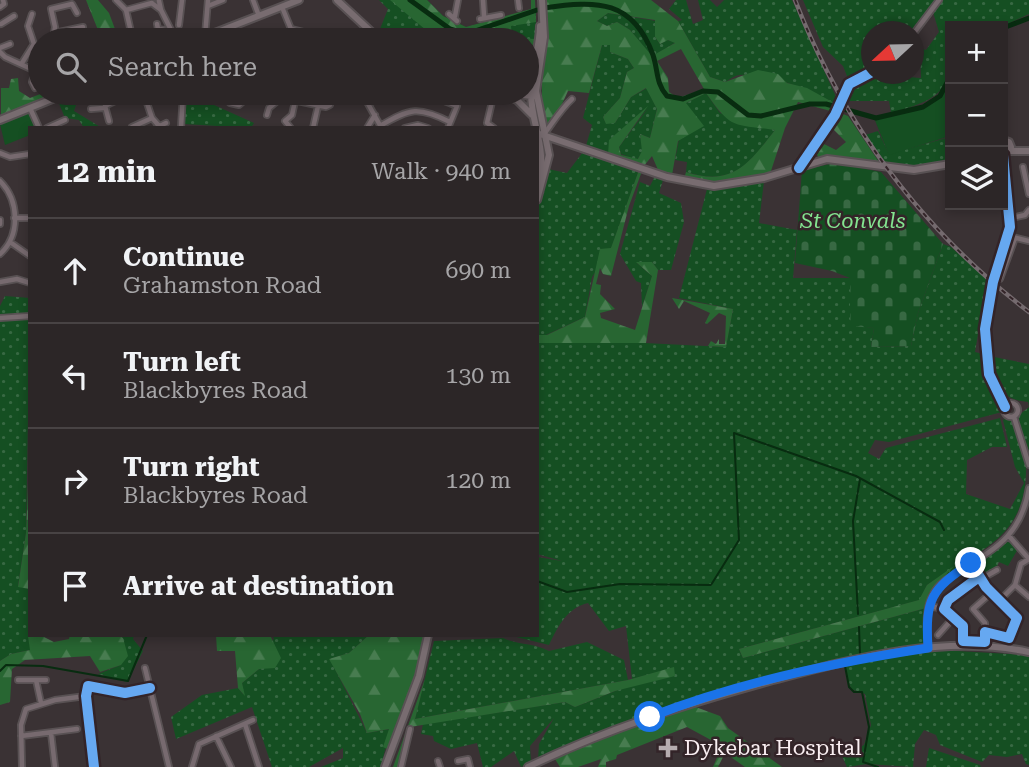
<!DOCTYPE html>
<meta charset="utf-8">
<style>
:root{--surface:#2c2627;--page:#342e2f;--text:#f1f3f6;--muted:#a6a5a7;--line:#484344}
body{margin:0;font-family:"Roboto Serif",serif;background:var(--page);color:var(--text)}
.controls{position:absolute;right:21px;top:21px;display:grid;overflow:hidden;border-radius:0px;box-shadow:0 4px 10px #0003}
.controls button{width:63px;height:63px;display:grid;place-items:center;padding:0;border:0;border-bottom:2px solid var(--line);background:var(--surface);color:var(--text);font:35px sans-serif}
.compass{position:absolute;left:861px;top:21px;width:63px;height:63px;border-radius:50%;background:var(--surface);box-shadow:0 4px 10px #0003;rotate:248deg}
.stop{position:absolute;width:21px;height:21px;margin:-16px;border:5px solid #1a73e8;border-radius:50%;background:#fff}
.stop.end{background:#1a73e8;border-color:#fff;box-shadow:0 2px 7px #0008}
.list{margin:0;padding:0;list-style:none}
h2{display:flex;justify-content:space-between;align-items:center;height:91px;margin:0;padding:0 28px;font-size:30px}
h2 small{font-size:23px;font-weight:400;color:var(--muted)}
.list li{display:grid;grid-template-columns:46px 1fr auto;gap:21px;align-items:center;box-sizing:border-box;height:105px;padding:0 28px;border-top:2px solid var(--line)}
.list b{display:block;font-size:26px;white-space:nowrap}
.list p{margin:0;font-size:23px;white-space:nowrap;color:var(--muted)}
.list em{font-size:23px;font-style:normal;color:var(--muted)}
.icon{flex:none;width:38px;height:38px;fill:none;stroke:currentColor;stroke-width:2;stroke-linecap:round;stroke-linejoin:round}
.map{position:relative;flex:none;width:1029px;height:767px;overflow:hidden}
.search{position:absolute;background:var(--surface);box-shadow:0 4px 10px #0003;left:28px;top:28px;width:511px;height:77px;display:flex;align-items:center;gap:18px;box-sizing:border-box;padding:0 24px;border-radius:38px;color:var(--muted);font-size:26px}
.panel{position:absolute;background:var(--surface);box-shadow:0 4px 10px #0003;left:28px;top:126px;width:511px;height:511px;border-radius:0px}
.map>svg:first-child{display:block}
.grass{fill:url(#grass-dots)}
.forest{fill:url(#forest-firs);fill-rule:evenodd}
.cemetery{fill:url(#cemetery-stones)}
.garden{fill:#154f22}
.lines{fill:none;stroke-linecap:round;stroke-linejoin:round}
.stream{stroke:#082c10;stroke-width:2}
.river{stroke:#082c10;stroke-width:5}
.minor-casing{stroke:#585153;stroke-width:8}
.major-casing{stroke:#585153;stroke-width:10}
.minor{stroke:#776a6f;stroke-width:4.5}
.major{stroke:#786c70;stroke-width:6}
.rail-casing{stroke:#746a6e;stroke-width:4.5}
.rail{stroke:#332428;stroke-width:2;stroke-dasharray:5;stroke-linecap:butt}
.cycleway-casing{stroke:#332428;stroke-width:15}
.cycleway{stroke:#66a8f1;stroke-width:10}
.route{stroke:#1a73e8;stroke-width:9}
.poi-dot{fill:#b6acaf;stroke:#332428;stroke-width:2.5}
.labels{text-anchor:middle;stroke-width:5;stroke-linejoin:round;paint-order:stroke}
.park-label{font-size:21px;font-style:italic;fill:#84e490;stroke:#332428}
.poi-label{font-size:21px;fill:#f9eef1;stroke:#332428;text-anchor:start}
</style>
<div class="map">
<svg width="1029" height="767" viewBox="0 0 1029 767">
<defs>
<pattern id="grass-dots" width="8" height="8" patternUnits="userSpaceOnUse" patternTransform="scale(1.75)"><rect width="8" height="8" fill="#154f22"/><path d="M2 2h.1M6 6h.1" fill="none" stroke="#386943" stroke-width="1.8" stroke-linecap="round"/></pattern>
<pattern id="forest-firs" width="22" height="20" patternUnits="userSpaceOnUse" patternTransform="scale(1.75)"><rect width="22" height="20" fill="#286632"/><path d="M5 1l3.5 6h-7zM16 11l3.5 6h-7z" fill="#487c50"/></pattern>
<pattern id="cemetery-stones" width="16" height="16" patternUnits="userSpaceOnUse" patternTransform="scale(1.75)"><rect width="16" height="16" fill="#154f22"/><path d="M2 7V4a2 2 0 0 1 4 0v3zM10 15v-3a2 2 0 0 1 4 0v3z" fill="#386943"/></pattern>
</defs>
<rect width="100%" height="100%" fill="#3a3234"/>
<path class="grass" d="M379,0H427L443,16L466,27L536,11V36L527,87V40H388L378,34L388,9Z
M676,0H686L693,24L703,20L698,0H710L717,7L724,0H792L837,99L836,104C813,91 767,72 740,75C735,75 729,80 725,82L710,77L678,21L682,20L669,9Z
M803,0H937L912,31L872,32L871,69L849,81L843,66L823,47Z
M942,0H1029V14L1003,26H950C950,87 952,96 891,113L889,101H846L844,98C856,63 897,77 921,78L920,48L926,50L939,32L933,12Z
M608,13L656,21L655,37L660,44L667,40L676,42L652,57L630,30L617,22L607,26L597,21Z
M602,45H610V52L628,59L634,68L627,72L620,98L603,117L606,123H615L631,97L647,88L657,109L650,138L640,134L643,151L637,160L621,154L619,147L648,108L608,155L586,146L592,125L583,118Z
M78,93H93L78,99L74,111L102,128H84L79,120L65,118L58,101Z
M186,93H207L214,105L254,123L251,128L184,124Z
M706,93L720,113L775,130C749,164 733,187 686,172L687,162L675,160L686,103Z
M878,131L889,154L950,137V160L922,166H888L865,135Z
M583,152L639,170L611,249L592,277L585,317L546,335H537V204L548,169L567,173Z
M655,176L663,180L659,193L681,203L684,222L671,270H658L652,262L637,263L652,276L642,307L641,283L636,281L620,254L640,182L650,186Z
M764,181L759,223L797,230L793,278H851L850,325L874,328L871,347L911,346L918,313L943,244L951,247L987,280L975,352L983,354L987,381L1002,412L889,442L875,440L868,453L879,459L886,448L1000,418L1007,447H992L967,460L966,494L1010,509L1024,483L1015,467L1003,420L1008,417C1017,425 1023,449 1026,462C1029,557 954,546 928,601L929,593L949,571L927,585L920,600L739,649L743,658L926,608L925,641L920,646L819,665L687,700L538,760L539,744L554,718L530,746L531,762L521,767L514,751L491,767H483L477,743L451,749L434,741L433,736L421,734L423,724L565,702L575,707L673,668L632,679L626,626L609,631L588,603C567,608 558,626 549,645L508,635H537V557L562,561L537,554V343H644L726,347L733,309L679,298L707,189Z
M5,296L30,298L26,533L18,586L30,589V650L11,654L0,661V306Z
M989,356L1029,364V451L1019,424V415L1029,407L1028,402C998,399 993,383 989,356Z
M1007,542L1012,543L1018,549L1008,566L999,562L996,568L982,577L975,565Z
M118,635H134L133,639L143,651L127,682L98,674L121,665L123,638Z
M270,635H369L349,653L330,659L367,733L390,729L381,767H321L343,758V748L309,767H272L252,707L176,739L171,717L202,695L238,688L243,694L242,683L259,669L274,638Z
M503,638C518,645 534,643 549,651L587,642L624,660L628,680L415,719L434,641Z
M940,650L1029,655V765L1026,764L1022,754L1007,757L989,755L982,762L940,745L936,735L924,730L915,744L913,767L867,764L847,767L842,756L864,745L871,725L865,694L851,689L844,664Z
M929,748L980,765L981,767H926Z"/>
<path class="forest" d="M86,0H98L109,13L115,29L109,40H102Z
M390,0H427L443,16L466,27L531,9V0H535L536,22L511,26L512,38L536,39L535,45H527V40H438Z
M546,0H651L678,21L710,77L725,82L758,70L778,74L787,83L807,88L836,104L834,112L798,102L785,128L770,174L726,182L684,179L686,172C732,187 748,165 775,130C733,124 732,130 706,93L686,103L704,126L678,141L672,175L659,172L652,156L643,167L608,155L609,140L648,106L619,147L621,155L638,159L642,151L640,134L650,138L657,109L646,88L631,97L615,123L606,124L603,117L620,98L627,72L634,68L628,59L610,52V45H602L589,93L568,91L556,117L547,126C534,84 550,44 546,0ZM608,13L655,20V37L660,44L668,40L675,43L652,56L630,30L617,22L607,26L597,21ZM681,49L704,89L678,98L669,92L668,78L657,61Z
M18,78L19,91L30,98L43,93L53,95L1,116V88H9L11,79Z
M838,112L848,116L881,165L835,156L818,157L815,149L822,143L836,150L846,142L830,126Z
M639,170L642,171L629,206L611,276L603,274L600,268L596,284L601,285L600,294L615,309L600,313L601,318L635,330L652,276L636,262H652L658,270L646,343H537V335H547L585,317L600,249L611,248Z
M672,298L733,309L726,347L708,346L711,341L716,344L719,339V344H725L726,316L719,313L707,324L705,323L710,313L684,301L679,309Z
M30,434V589L18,587L26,533Z
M954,566L929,593L926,608L743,658L739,649L919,600L927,585Z
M40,635L54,642L69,639L70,635H118L123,638L128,656L121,665L100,672L90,656L25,660L12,669L10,702L0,705V661L11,654L30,650L28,636Z
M216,635H270L281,658L275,668L259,669L242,683L245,696L238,688L235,651H217Z
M369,635H425L416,674L387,749L383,747L389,729L367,733L360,714L329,659L349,653Z
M674,667L675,676L615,691L575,707L565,702L410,727L398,767H393L425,679L415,719L628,680Z
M693,706L720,716L728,728L782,767H745L725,753L718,767H713L722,746L687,727L617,755L616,759L606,762V767H598L601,759L578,767H560L555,759L677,708Z"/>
<path class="cemetery" d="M835,163L881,172L943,244L918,313L911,346L871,347L874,328L850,326V278L832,271L795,263L802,170Z"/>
<path class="garden" d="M950,84V136L889,155L874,118C904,114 934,110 950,84Z
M29,112L35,128H30V135L5,145L0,124Z"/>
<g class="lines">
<path class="stream" d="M537,581L567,592L620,584L711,585L739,540L734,433L856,476L940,522L944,530
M858,614L853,521L860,479
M859,627L860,655
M853,663L845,666L849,687L854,692H862L869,727L863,762L878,767
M0,671L6,665L43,666L128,681L147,635"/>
<path class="river" d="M410,0L450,29L466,34L537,10
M544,8C598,0 633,0 653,55C658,70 656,84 667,96L683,99L703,91L718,92L748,115L761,116L810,104H826L876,118L923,107L940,96L950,77
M1003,28L1029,18"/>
<g class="minor-casing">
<path id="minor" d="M116,0L126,10L152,3
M253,0L259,16
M483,0L484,16
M518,0L519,8
M153,4L161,10L159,1
M208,6L223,0
M0,7L4,4L3,0
M282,7L291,29L335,40
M126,10L131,32L144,39L149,38L158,29
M161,10L176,40
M449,14L457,21
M455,16L458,0
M480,19L501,15
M1,24L14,16
M157,24L158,29L164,30
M179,25L182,0
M54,33L83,27
M914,33L939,0
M205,36L208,0
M53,40L55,27L51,9L72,4L77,13
M122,40L127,39L131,32
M264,40L270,37
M290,40L291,29
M0,48L10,44
M0,52L5,57L40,73
M22,63L34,44L28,26L32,14
M35,88L32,82L35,72
M221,93L230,103L239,105L253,93
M280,93L283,98L326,107L330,105L333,93
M362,93L381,127
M424,93L457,106L448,128
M494,93L487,123L494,128
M369,104L386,93
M30,108L39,128
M91,109L103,108
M267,115L269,108L281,98
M152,118L161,128
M109,121L105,106L128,95L146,100L163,93
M380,126C410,108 419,106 450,122
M132,127L152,118L146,100
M290,127L285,121L292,115L295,101
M47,128L65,120
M156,128L166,123
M181,128L183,93
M313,128L318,106
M367,128L375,115
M405,128L418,125L428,128
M545,133C554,121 561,109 572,99
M0,153L10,157L30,154
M1003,155L1010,227L993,282L985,329L989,374L1005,407
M799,167L835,115L849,84L872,72
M1023,167L1029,194
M0,181C19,200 21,235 0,254
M14,218H30
M1011,218L1025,215L1029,210
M0,220V224
M1008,236L1029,241
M10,242L30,256
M1000,279L1015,238
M0,282L17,279L30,283
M0,318L30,316
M1004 410a7 7 0 1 1 14 0a7 7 0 1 1-14 0Z
M1014,417L1029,465
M1009,536L1029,559
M1029,559L1021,564L1015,585L1029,597
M971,563L986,587L1017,618L1009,638L985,632V642L963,641V626L944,609L948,600L979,577
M981,579L997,570
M999,601L1015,585
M934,607L944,609
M985,632V623L973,609L991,593
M938,635L954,617
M928,648C927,631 924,609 933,594C939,583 948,578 958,572C996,548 1021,536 1029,488
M145,668L169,767
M18,680H46
M36,680L41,703
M245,724L259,767
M51,733L55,767
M21,736L77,729
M216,736L231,767
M438,761L440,767
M458,761L468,759L470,767
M22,767L21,725L26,709L55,700L86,696
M94,767L86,696L88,686L125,693L150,688
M192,767L199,744L253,720
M401,767L410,729"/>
</g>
<g class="major-casing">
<path id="major" d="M337,0L380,40
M197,40L299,0
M504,94L517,100L532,115
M510,94L534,96
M0,120L67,93
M540,134L667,177L714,186L764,178L827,159L914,170L950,164
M1003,140L1009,142L1011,147L1003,153
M1010,151H1029
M538,184C548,146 531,127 531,92C530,69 540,49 540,26
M537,200L549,155L536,91L544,37L542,0
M385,767L419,676L428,635
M528,767C606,729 689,703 773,680C856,658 943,634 1029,652"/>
</g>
<use href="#minor" class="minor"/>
<use href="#major" class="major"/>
<g class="rail-casing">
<path id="rail" d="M795,0C844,126 922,230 1029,312"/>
</g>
<use href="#rail" class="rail"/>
<g class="cycleway-casing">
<path id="cycleway" d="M1003,155L1010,227L993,282L985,329L989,374L1005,407
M799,168L835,115L849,84L872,72
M971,563L986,587L1017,618L1009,638L985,632V642L963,641V626L944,609L948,600L979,577
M94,767L86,696L88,686L125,693L150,688"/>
</g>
<use href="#cycleway" class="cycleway"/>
</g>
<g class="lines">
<path class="route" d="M650,717C736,683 836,662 928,648C925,599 931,589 971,563"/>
</g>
<path class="poi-dot" d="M664.5 737.5h7v7h7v7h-7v7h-7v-7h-7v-7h7z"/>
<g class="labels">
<g class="park-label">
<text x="853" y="228">St Convals</text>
</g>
<g class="poi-label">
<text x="684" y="755">Dykebar Hospital</text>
</g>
</g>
</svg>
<div class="controls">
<button>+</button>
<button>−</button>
<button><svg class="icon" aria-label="layers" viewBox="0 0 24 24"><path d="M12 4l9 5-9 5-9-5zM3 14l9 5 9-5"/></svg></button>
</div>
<svg class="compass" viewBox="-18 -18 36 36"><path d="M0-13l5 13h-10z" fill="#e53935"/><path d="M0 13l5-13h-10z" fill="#a6a5a7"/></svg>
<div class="stop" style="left:650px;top:717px"></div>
<div class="stop end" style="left:971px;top:563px"></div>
<div class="search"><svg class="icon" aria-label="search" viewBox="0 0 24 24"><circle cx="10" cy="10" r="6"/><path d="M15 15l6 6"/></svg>Search here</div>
<section class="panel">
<h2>12 min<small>Walk · 940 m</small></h2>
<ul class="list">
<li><svg class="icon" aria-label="ahead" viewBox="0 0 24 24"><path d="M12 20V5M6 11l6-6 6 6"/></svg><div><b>Continue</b><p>Grahamston Road</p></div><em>690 m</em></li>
<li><svg class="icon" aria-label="left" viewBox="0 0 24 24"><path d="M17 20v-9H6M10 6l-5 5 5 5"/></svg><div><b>Turn left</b><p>Blackbyres Road</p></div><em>130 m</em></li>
<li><svg class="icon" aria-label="right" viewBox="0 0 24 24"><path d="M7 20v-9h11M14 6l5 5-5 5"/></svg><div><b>Turn right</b><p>Blackbyres Road</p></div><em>120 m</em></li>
<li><svg class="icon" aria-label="arrive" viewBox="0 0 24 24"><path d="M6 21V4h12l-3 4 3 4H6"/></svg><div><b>Arrive at destination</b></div></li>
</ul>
</section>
</div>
